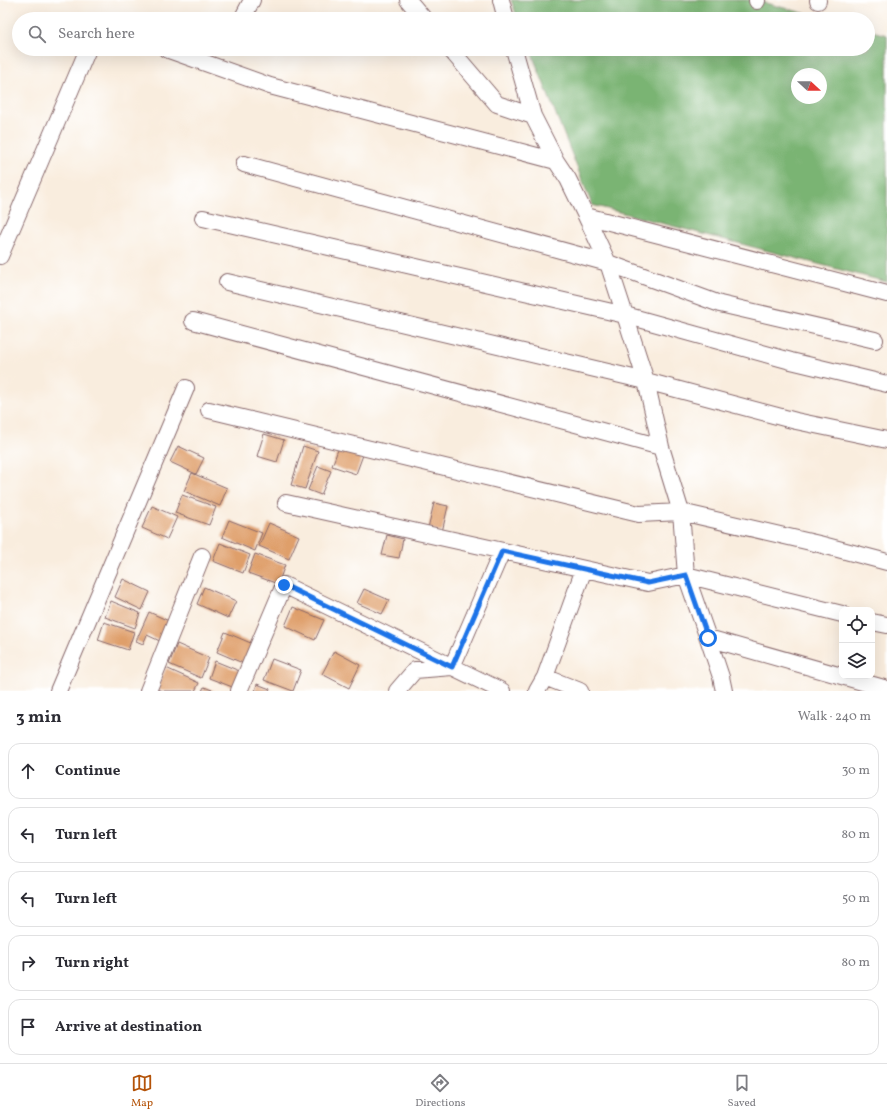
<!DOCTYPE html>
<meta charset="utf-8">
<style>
:root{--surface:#fff;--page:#f2f2f3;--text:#2b2b33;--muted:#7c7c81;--line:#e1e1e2;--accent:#b45309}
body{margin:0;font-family:Vollkorn,serif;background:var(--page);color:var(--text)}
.controls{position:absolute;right:12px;bottom:12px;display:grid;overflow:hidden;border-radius:8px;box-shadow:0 4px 16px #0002}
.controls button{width:36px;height:36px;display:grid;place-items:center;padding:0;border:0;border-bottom:1px solid var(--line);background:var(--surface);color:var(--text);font:20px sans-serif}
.compass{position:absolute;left:791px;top:68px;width:36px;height:36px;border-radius:50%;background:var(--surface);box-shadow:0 4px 16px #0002;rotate:111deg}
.stop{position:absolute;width:12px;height:12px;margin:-9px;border:3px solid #1a73e8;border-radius:50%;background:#fff}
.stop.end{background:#1a73e8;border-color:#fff;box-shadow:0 1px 4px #0008}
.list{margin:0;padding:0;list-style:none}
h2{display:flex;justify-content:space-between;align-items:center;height:52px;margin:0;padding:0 16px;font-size:17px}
h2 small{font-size:13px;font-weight:400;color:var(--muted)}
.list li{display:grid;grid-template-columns:26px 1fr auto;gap:12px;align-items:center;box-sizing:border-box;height:56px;margin:0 8px 8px;padding:0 8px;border:1px solid var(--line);border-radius:12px}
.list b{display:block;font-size:15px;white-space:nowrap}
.list em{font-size:13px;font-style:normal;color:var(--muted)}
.icon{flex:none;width:22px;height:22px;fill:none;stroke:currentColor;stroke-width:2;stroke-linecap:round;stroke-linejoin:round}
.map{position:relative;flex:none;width:887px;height:691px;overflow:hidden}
.search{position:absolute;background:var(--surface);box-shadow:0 4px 16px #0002;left:12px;right:12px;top:12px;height:44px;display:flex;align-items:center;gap:10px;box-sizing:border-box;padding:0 14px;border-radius:22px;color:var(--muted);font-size:15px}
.sheet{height:372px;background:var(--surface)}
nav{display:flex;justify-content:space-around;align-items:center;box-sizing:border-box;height:56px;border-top:1px solid var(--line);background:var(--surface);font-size:11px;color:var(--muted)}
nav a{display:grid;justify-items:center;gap:2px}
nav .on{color:var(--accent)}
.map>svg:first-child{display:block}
.forest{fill:#7ab473;stroke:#626a4f;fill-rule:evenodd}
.building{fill:#df9f6a}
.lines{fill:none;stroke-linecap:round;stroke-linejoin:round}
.minor-casing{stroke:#87676a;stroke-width:18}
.minor{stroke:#fff;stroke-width:16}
.route{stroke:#1a73e8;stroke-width:5}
</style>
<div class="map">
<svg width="887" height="691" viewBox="0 0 887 691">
<rect width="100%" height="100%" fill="#fff"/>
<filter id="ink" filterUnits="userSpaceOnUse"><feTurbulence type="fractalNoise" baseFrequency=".025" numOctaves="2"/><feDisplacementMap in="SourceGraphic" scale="8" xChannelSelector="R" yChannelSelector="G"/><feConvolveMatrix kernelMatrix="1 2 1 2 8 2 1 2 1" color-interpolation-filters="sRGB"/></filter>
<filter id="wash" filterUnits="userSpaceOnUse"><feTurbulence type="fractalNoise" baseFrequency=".012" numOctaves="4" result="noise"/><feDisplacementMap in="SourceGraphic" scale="16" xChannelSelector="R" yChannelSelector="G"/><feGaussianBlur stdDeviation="0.9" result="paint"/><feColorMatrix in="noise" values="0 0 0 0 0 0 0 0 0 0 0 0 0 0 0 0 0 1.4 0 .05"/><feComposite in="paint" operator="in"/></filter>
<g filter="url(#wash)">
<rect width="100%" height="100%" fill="#f9edde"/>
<path class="forest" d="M511,0H754L826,19H518Z
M868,30L887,35V282L592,205L530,49H868ZM797,74H821V98H797Z"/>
<g id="blocks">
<path class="building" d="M264,434L284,440L277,462L257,456Z
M178,446L204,458L196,474L170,462Z
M303,446L318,451L305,489L291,485Z
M339,447L363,455L356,474L332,466Z
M318,466L331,471L321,495L308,490Z
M192,473L227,488L220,506L184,491Z
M182,495L216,507L209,525L175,513Z
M434,503L448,506L442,532L428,528Z
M152,506L177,517L167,539L142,528Z
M229,520L262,533L255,551L222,537Z
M269,523L299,536L289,559L259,546Z
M387,535L403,539L399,558L382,555Z
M220,543L250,555L243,573L213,561Z
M255,554L285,565L278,584L248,573Z
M123,579L150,592L142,610L115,597Z
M204,587L236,601L228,618L197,604Z
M364,589L389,600L382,614L357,603Z
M111,601L140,613L135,628L105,617Z
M293,607L324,620L315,640L285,626Z
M149,612L171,622L162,642L147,635L143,644L136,641Z
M104,622L134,632L128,650L98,640Z
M225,632L253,644L245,664L217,652Z
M177,644L209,658L201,678L169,664Z
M334,651L360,665L349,688L322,674Z
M272,659L301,670L293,691L264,680Z
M215,661L242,672L235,688L209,678Z
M166,668L199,683L195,691H162L157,689Z
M257,684L270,689L269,691H255Z
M204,687L215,691H202Z"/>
</g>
</g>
<g filter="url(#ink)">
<use href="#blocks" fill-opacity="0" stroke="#87676a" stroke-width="1"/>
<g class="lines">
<g class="minor-casing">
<path id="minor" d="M408,0L424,19
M501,0L506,19
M757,1V0
M818,1V0
M242,19L252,0
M166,49L270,86L556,161
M450,49L497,104L533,116
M514,49L533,116L556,161L568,179L586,216L608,263L625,315L646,381L661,447L681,512L686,575L708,638L721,677L724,691
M244,164L608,263L720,304L875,340
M586,216L887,294
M203,218L625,315L791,361L887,384
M0,256L88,49
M227,282L646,381L796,421L887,440
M193,321L661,447
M209,410L639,514L681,512L819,544L887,562
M286,503L648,583L686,575L842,614
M872,622L887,625
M708,638L887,689
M545,677L584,569
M58,691L186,388
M148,691L202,556
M239,691L284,585L502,691
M397,691L415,670L452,667L502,551
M537,691L545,677L580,691"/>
</g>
<use href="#minor" class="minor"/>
</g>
</g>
<g class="lines" filter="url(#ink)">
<path class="route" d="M284,585L452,667L502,551L648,583L686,575L708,638"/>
</g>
</svg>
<div class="controls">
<button><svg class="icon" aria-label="locate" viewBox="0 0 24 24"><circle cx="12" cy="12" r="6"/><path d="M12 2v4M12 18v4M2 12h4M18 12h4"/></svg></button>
<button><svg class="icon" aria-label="layers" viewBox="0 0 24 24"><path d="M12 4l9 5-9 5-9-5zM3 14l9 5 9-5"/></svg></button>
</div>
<svg class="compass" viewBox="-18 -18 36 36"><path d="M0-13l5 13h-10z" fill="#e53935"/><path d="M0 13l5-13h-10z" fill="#7c7c81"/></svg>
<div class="stop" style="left:708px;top:638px"></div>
<div class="stop end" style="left:284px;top:585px"></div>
<div class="search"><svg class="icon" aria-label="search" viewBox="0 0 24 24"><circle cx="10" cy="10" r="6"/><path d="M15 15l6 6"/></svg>Search here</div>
</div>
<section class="sheet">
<h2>3 min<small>Walk · 240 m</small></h2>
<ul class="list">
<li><svg class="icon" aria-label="ahead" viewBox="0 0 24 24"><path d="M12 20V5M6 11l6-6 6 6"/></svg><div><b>Continue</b></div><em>30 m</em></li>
<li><svg class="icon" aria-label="left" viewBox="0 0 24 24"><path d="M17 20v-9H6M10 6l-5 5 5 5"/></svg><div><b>Turn left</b></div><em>80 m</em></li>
<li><svg class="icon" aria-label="left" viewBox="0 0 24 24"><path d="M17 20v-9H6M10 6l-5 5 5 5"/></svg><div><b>Turn left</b></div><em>50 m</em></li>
<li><svg class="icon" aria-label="right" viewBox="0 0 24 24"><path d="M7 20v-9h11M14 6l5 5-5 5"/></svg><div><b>Turn right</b></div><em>80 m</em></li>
<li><svg class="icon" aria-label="arrive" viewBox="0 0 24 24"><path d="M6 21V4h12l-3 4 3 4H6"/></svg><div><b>Arrive at destination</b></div></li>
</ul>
</section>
<nav>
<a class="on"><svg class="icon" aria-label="map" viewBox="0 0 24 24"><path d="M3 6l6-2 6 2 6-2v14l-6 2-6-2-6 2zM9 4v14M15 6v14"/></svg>Map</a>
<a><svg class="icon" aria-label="directions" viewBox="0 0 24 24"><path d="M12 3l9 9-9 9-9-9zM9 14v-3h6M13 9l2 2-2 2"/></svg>Directions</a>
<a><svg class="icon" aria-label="saved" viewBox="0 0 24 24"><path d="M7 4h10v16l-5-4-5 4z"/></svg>Saved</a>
</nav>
